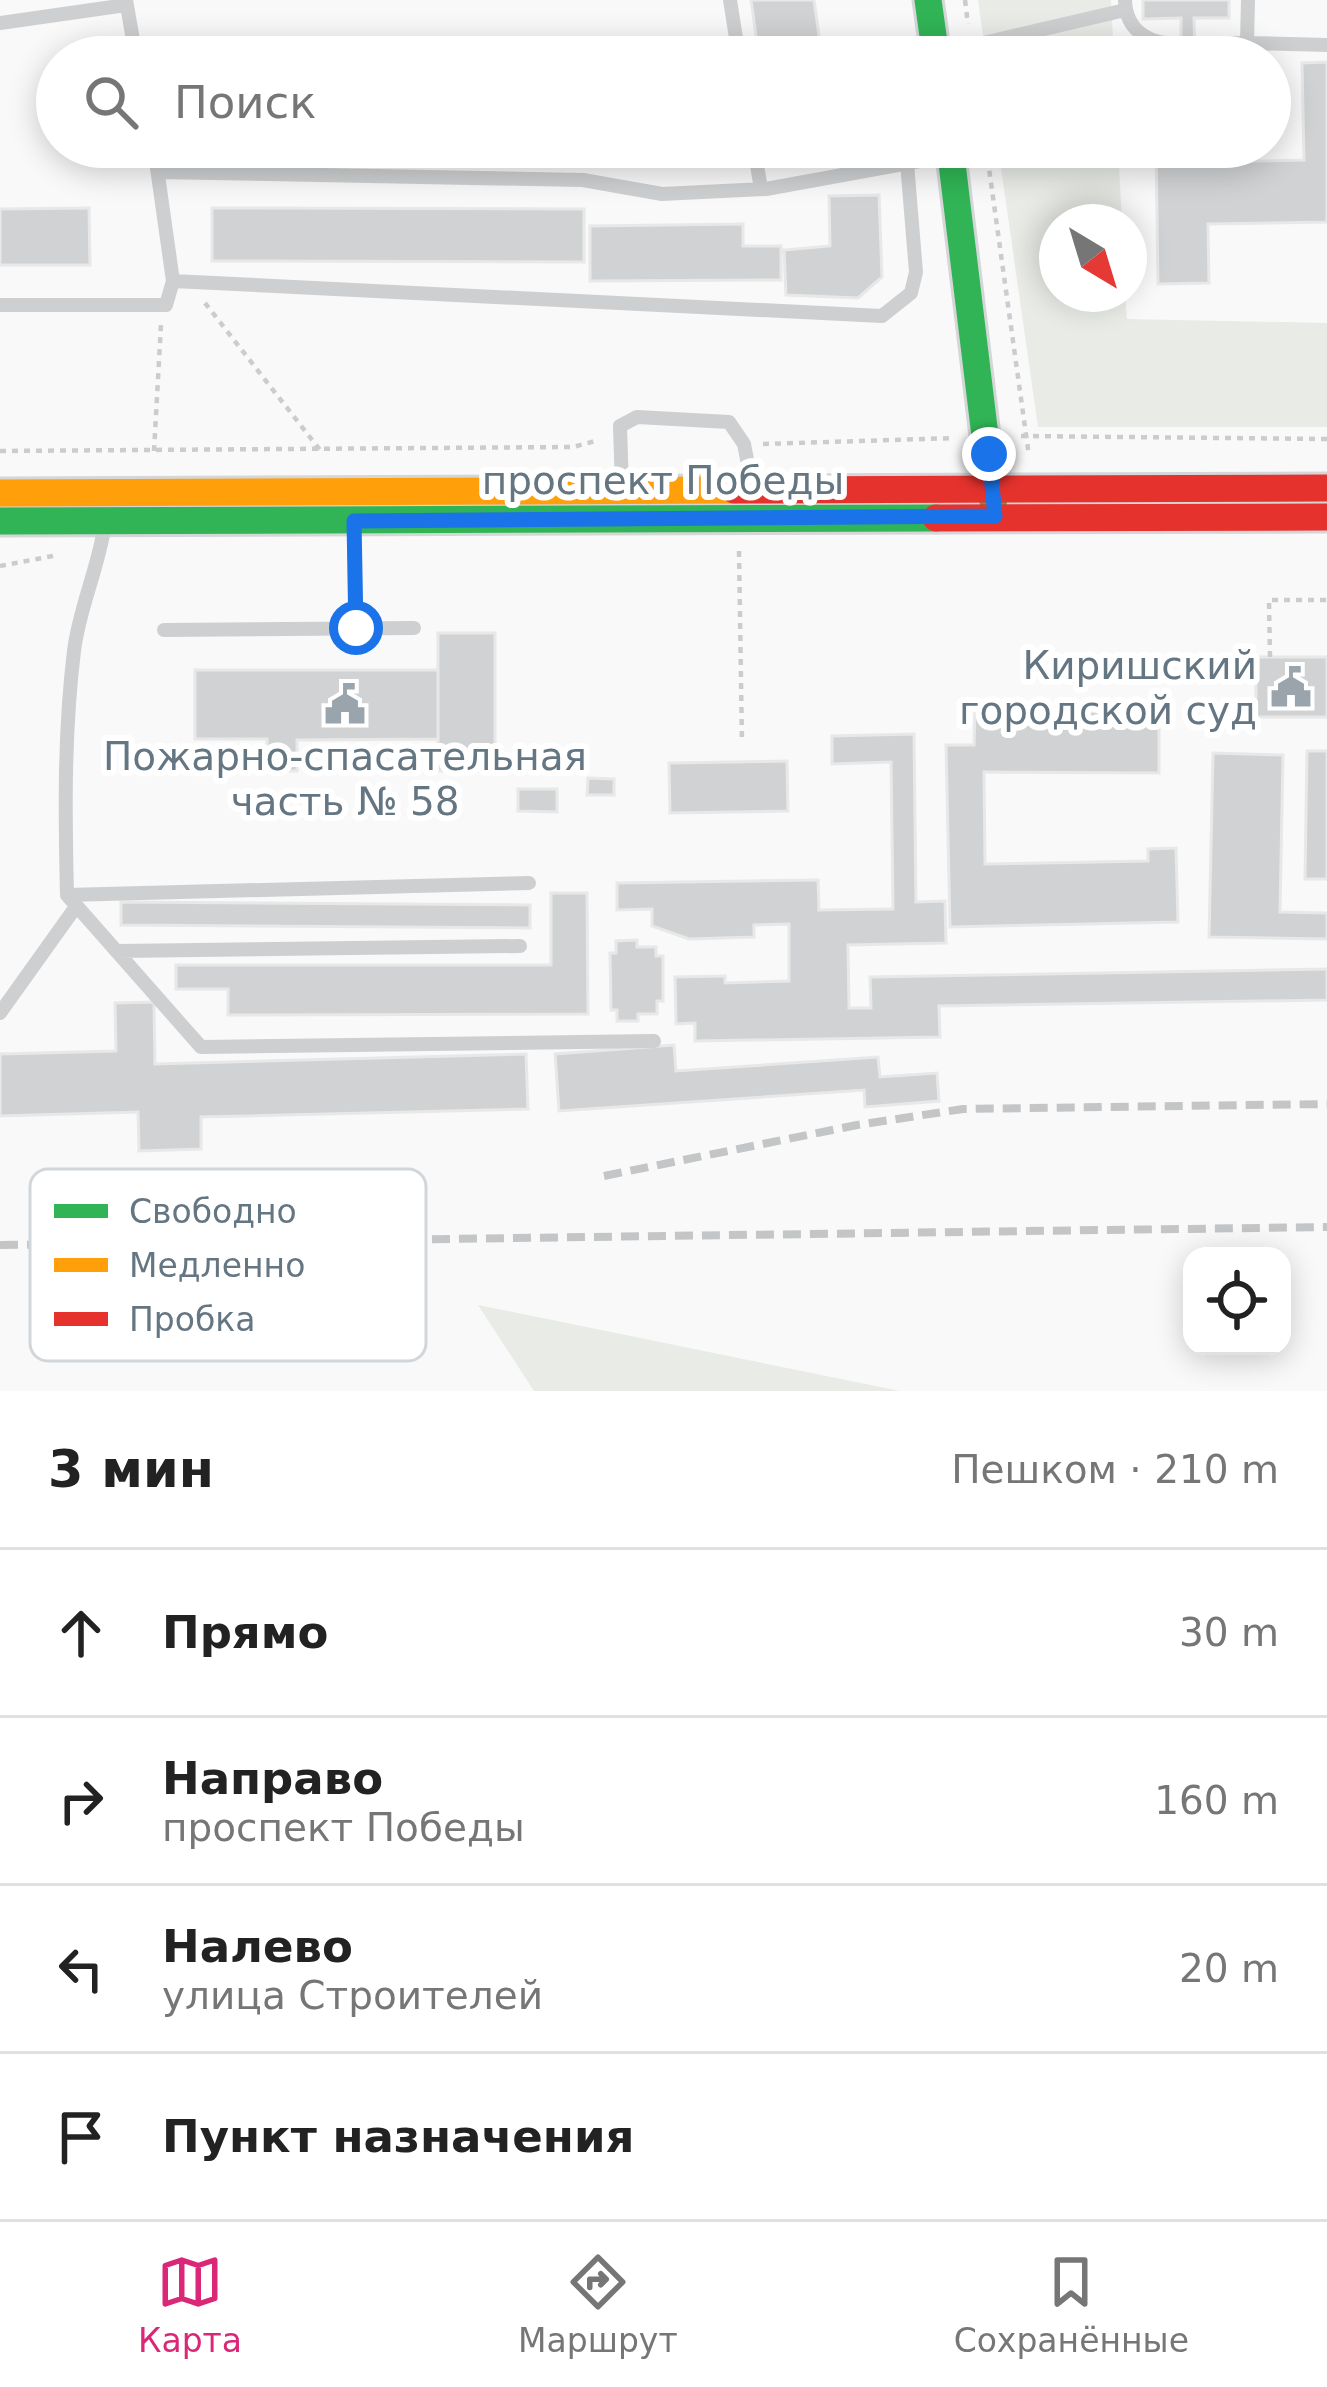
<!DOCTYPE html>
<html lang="ru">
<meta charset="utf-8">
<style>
:root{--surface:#fff;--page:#f6f6f6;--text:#222;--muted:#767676;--line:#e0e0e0;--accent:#db2777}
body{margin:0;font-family:"DejaVu Sans",sans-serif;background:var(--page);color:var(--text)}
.controls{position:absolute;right:36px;bottom:36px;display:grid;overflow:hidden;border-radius:24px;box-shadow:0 6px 30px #0003}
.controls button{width:108px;height:108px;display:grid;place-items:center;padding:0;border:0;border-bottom:3px solid var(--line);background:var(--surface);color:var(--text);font:60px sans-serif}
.compass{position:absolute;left:1039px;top:204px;width:108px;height:108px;border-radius:50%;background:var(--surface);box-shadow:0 6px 30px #0003;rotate:142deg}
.stop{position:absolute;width:36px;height:36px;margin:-27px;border:9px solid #1a73e8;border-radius:50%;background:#fff}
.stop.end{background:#1a73e8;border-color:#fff;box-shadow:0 3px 12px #0008}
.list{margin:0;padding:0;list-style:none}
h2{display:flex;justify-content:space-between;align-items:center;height:156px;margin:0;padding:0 48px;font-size:51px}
h2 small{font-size:39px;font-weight:400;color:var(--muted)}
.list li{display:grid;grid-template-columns:78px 1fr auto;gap:36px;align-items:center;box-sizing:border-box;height:168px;padding:0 48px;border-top:3px solid var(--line)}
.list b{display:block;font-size:45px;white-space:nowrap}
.list p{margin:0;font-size:39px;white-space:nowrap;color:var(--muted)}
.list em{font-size:39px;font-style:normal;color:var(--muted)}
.icon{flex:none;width:66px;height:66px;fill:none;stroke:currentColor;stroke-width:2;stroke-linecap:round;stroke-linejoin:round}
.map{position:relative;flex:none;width:1327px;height:1391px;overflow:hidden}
.search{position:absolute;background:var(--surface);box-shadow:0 6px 30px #0003;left:36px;right:36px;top:36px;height:132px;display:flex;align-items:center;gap:30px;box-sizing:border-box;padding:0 42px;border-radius:66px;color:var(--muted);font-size:45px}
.sheet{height:828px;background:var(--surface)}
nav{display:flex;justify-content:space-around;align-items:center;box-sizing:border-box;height:168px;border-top:3px solid var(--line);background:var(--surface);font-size:33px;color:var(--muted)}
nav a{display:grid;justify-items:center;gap:6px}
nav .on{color:var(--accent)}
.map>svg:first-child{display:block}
.green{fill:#e8ebe6}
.building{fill:#d0d2d3;stroke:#e8e8e8;stroke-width:3}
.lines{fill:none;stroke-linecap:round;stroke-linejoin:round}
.fast-casing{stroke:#d5d6d7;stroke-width:33}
.slow-casing{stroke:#d5d6d7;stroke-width:33}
.jam-casing{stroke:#d5d6d7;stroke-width:33}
.path{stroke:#cbcccd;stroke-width:4.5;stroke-dasharray:6 6;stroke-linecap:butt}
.lane{stroke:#cecfd0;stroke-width:14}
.fast{stroke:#30b455;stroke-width:27}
.slow{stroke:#ff9f0a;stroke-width:27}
.jam{stroke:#e5322d;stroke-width:27}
.rail{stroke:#c3c5c6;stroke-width:8;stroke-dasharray:18 9;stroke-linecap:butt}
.route{stroke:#1a73e8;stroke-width:15}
.labels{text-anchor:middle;stroke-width:12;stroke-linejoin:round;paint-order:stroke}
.street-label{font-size:39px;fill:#657683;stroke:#fff}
.poi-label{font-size:39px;fill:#657683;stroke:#fff;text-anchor:end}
.key{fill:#fff;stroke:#d1d6da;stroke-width:3}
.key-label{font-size:33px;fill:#657683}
</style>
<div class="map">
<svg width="1327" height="1391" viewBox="0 0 1327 1391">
<rect width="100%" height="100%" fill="#f9f9f9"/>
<path class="green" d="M978,0H1111L1114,57H986Z
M998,147H1118L1122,222H1057V294H1125L1127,319L1327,323V427H1038Z
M478,1305L900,1391H534Z"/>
<path class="building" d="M751,0H814L822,57H759Z
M1143,0H1229V18H1194L1195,57H1181V18L1143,19Z
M1327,62V222L1208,224L1209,283L1158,284L1156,147H1207V162L1304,160L1302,63Z
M772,147H834L835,151L774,160Z
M879,195L882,277L858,298L786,295L784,250L830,246L829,196Z
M89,208L90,265H0V209Z
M212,208L584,209V262L212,261Z
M743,224V246H781V280L590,281V226Z
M438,633H495V771H438V739L297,740V771H267V739H195V670H438Z
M438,633H495V771H438Z
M1256,657H1327V717H1256Z
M975,711L1159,712V773L984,772L985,864L1148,861V849L1176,848L1178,922L950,927L946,745H974Z
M914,734L916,902L945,901L946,943L848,945L849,1008H871L870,977L1327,969V1000L939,1006L940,1037L695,1041V1023L676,1024L675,977L725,976V983L789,981V924L754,925V937L689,939L652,926V909L617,910V883L818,880L819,910L893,909L891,762L832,764V736Z
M1307,751H1327V879H1305Z
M1213,753L1283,755L1280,912L1327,913V939L1209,937Z
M787,761L788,811L670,813L669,763Z
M588,778L614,779V795H587Z
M518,789H557V812L518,811Z
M551,893H587L588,1014L228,1015V989H176V965H551Z
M121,902L530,905V928L121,925Z
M637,940V947H656V956H663V1001H657V1014H638V1021H617V1010H611L610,953H616V941Z
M154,1002L155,1064L526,1054L528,1109L201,1117V1149L139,1151L138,1112L0,1116V1054L116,1051L115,1003Z
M674,1045L676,1071L878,1057L880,1077L937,1073L939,1101L865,1107L864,1090L559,1111L555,1054Z"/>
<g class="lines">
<g class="fast-casing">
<path id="fast" d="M928,0L936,57
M950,147L994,510
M0,521L936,518"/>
</g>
<g class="slow-casing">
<path id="slow" d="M0,493L734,490"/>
</g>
<g class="jam-casing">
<path id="jam" d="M734,490L1327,488
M936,518L1327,517"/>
</g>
<path class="path" d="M965,0L968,24
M986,147L1029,456
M205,303L320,450
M1021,436L1327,439
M763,444L955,438
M0,451L573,447L599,440
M154,451L161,325
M739,551L742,743
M0,566L58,555
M1270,657L1269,600H1327"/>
<path class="lane" d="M126,0L136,57
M730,0L739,57
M1125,0C1126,33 1152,45 1181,44
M1248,0L1247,43L1327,45
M0,23L126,5
M1195,44L1247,43
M941,53L1125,10
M754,147L761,189
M158,172L583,180L662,194L766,189L947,156
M173,281L882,316L911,293L916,272L907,163
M0,305H166L173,281L154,147
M622,488L620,426L637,417L729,422L744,444L752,485
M105,523C99,567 79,608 74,651C64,733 65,813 67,895L201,1047L654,1041
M354,526L355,628
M164,630L414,628
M67,895L529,883
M118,951L520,946
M0,1013L75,908"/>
<use href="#fast" class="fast"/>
<use href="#slow" class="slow"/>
<use href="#jam" class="jam"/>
<path class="rail" d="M604,1176L857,1125L963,1109L1327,1104
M0,1245L1327,1227"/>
</g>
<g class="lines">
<path class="route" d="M356,628L354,521L995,516L989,454"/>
</g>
<defs>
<g id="civic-bare" transform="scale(3.24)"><path d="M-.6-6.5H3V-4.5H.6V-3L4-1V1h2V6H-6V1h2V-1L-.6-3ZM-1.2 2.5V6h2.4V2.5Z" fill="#99a4ac" stroke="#fff" stroke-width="2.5" paint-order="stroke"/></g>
</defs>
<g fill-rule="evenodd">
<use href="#civic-bare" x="1291" y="687"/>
<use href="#civic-bare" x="345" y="704"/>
</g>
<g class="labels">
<g class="street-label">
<text x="663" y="494">проспект Победы</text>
</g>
<g class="poi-label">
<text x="1257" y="679">Киришский<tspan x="1257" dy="45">городской суд</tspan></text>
<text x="345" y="770" text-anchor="middle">Пожарно-спасательная<tspan x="345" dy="45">часть № 58</tspan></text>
</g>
</g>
<rect x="30" y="1169" width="396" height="192" rx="18" class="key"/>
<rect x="54" y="1204" width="54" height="14" fill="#30b455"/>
<rect x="54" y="1258" width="54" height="14" fill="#ff9f0a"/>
<rect x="54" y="1312" width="54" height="14" fill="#e5322d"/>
<g class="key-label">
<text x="129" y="1223">Свободно</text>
<text x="129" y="1277">Медленно</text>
<text x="129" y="1331">Пробка</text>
</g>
</svg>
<div class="controls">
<button><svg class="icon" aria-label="locate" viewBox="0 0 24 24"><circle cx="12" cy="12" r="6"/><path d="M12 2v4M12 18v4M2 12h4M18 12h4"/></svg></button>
</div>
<svg class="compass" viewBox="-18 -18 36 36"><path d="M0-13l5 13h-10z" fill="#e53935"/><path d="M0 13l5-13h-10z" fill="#767676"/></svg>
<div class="stop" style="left:356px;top:628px"></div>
<div class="stop end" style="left:989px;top:454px"></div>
<div class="search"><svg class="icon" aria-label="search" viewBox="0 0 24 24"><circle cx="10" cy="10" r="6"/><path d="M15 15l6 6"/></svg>Поиск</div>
</div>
<section class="sheet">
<h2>3 мин<small>Пешком · 210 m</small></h2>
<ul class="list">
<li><svg class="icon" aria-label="ahead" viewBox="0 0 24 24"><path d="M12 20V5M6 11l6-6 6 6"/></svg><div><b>Прямо</b></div><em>30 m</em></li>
<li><svg class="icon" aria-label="right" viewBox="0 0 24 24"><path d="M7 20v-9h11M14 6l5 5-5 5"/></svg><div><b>Направо</b><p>проспект Победы</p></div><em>160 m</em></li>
<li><svg class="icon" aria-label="left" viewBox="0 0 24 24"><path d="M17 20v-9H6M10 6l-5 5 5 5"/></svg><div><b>Налево</b><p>улица Строителей</p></div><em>20 m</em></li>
<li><svg class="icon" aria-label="arrive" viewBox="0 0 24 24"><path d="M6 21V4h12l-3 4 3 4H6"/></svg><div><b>Пункт назначения</b></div></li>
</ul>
</section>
<nav>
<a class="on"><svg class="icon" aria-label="map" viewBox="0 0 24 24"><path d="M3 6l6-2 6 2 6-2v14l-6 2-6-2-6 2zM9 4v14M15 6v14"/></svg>Карта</a>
<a><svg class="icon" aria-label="directions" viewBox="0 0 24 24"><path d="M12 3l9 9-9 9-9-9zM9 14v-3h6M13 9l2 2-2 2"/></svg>Маршрут</a>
<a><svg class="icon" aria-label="saved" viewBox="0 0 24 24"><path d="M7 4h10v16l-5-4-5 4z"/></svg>Сохранённые</a>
</nav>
